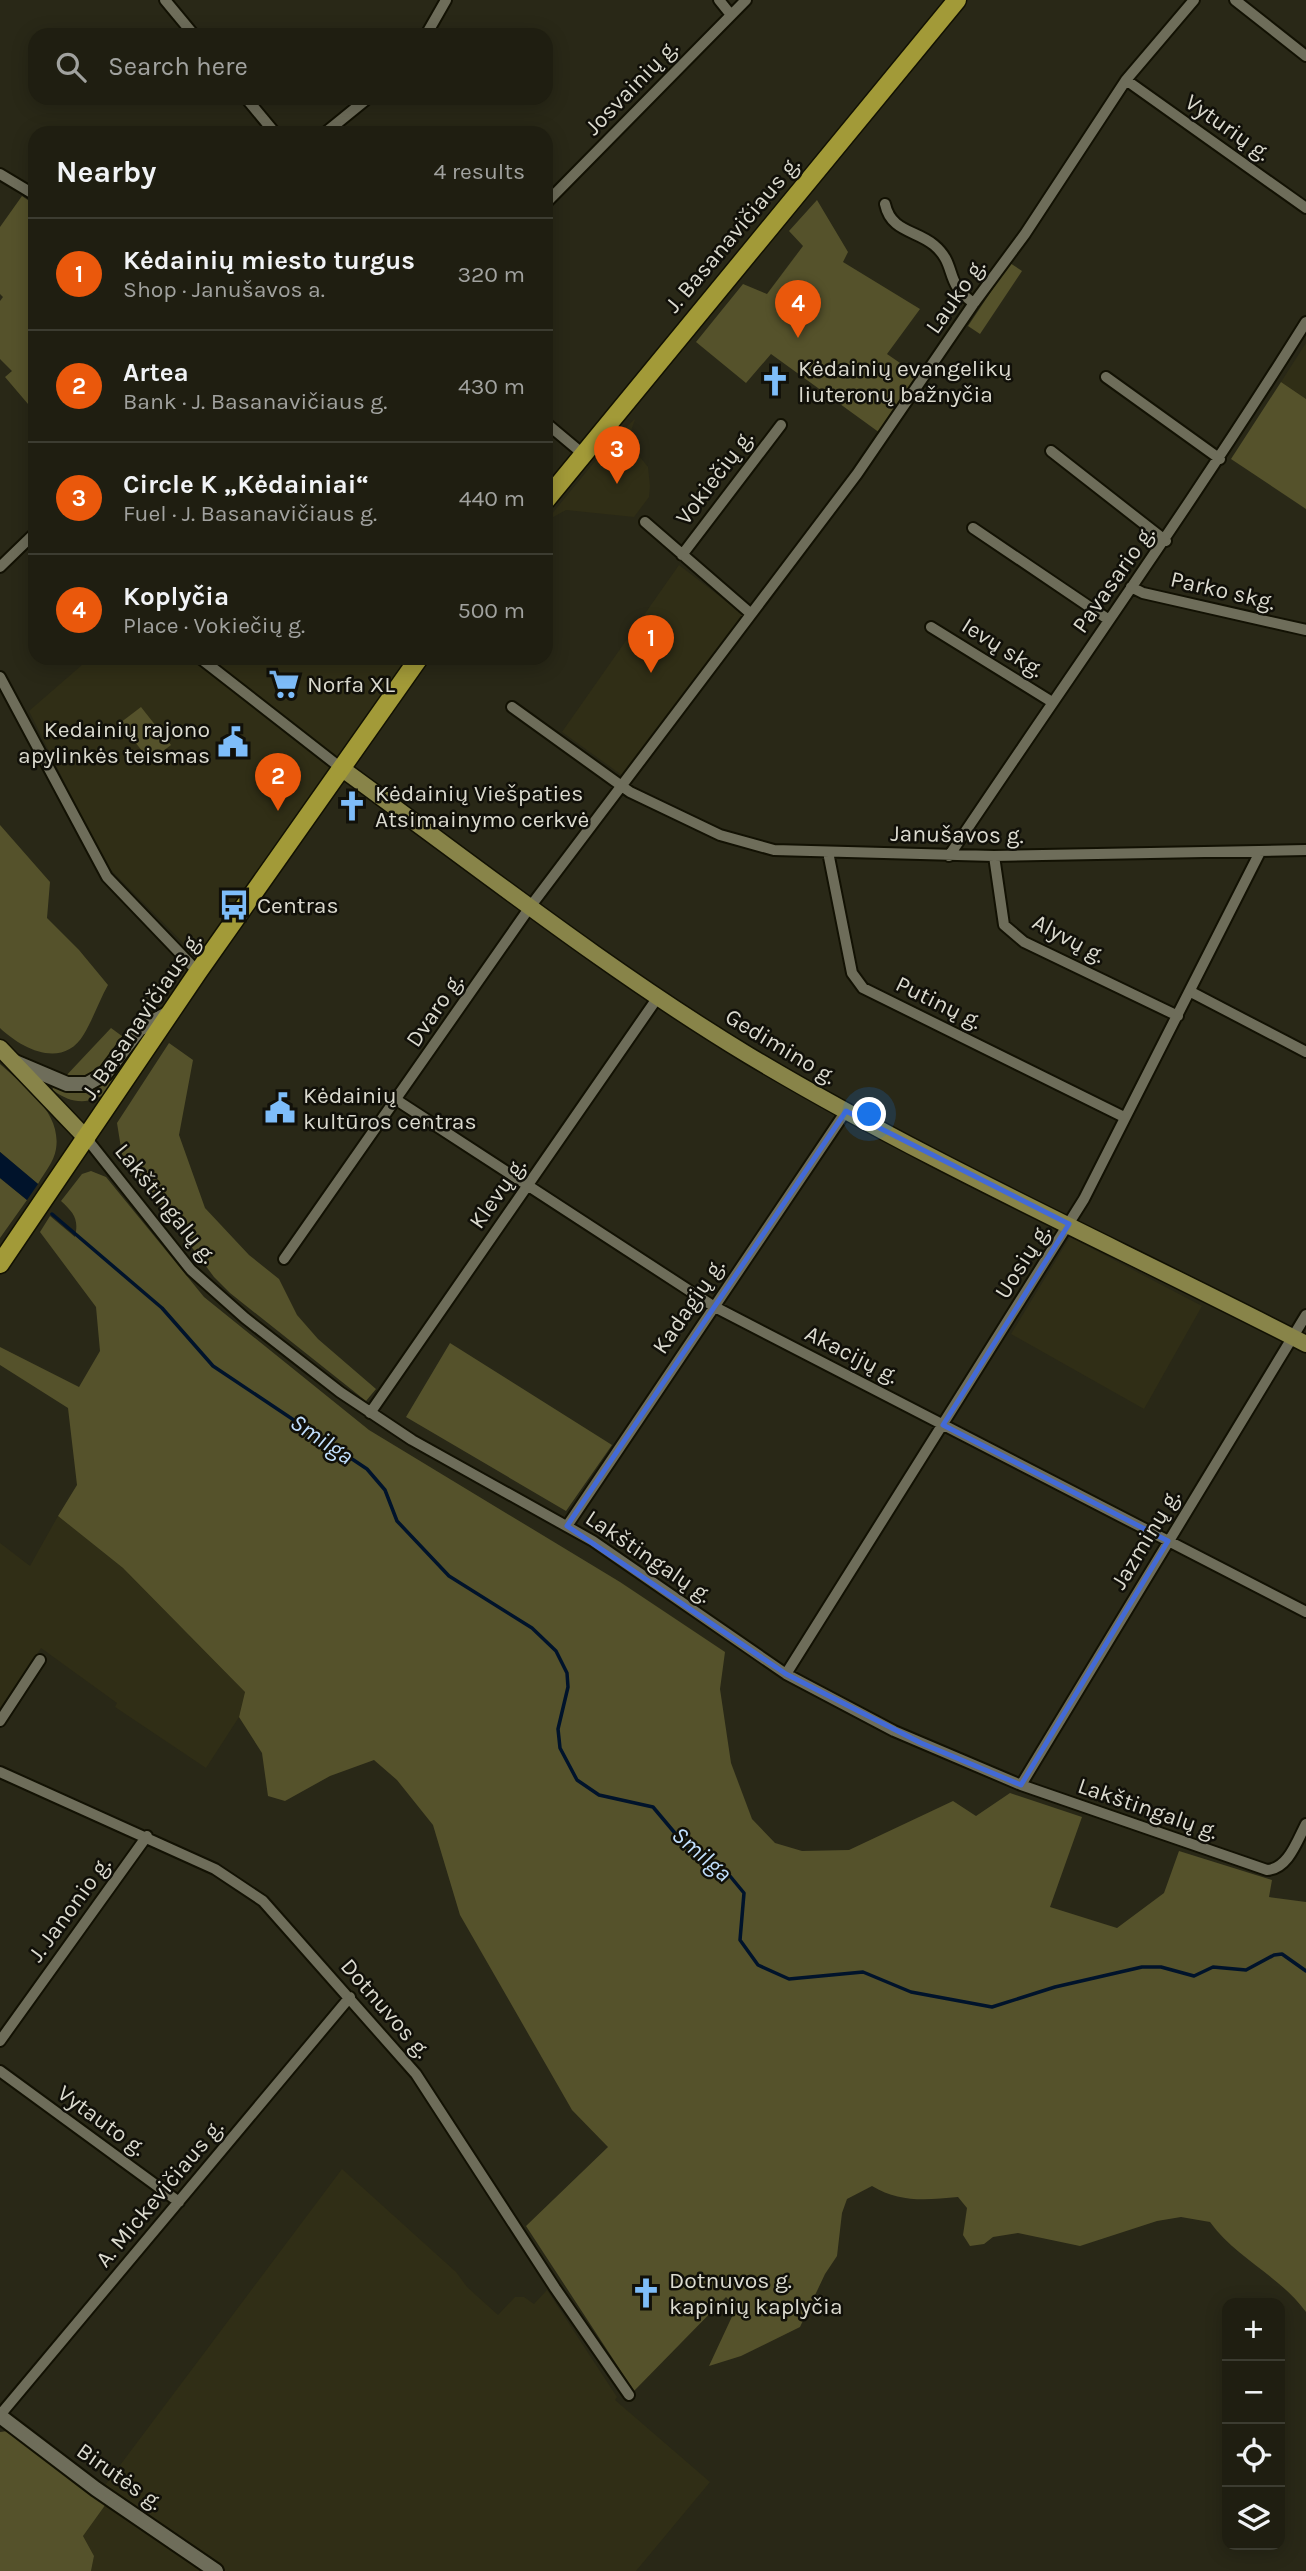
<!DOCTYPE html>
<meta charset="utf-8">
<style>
:root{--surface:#1f1e11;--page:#27271a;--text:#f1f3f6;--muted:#a1a29f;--line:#3c3c31;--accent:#ea580c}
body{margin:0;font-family:Karla,sans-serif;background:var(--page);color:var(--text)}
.controls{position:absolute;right:21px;bottom:21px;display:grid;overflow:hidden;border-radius:14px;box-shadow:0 4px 18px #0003}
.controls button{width:63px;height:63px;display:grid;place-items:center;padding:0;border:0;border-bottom:2px solid var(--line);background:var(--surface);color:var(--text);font:35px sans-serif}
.you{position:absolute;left:870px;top:1115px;width:24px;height:24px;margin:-18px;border:5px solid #fff;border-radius:50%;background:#1a73e8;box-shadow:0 0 0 10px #1a73e833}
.badge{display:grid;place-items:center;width:46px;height:46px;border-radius:50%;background:var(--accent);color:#fff;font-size:23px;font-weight:700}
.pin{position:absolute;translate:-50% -58px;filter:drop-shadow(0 2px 4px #0008)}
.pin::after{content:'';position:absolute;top:37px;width:24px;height:21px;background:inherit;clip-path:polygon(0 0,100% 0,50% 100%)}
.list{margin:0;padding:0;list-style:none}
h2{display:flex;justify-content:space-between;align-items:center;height:91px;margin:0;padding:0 28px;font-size:30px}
h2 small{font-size:23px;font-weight:400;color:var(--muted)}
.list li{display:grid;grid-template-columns:46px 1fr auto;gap:21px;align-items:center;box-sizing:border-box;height:112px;padding:0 28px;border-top:2px solid var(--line)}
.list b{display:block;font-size:26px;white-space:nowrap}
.list p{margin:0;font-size:23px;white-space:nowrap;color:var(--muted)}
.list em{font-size:23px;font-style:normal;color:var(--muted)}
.icon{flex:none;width:38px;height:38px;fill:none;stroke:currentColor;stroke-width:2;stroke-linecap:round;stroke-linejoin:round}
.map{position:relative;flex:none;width:1306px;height:2571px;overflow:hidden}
.search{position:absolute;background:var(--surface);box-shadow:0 4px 18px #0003;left:28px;top:28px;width:525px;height:77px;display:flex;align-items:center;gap:18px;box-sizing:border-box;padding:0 24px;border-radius:21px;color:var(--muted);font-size:26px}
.panel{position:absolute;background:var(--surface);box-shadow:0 4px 18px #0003;left:28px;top:126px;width:525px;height:539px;border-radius:21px}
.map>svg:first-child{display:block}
.built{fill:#302e16}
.green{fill:#55522b}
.water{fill:#00132b}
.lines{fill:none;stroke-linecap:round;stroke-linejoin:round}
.stream{stroke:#00132b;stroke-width:3.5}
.minor-casing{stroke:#121103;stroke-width:14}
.tertiary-casing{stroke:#121103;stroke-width:18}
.secondary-casing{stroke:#121103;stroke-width:19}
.primary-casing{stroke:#121103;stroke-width:21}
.minor{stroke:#6e6d5a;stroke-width:10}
.tertiary{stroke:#6e6d5a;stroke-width:14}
.secondary{stroke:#888449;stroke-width:16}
.primary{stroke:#a29a38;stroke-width:18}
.marked{fill:none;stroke:#436ad6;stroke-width:5;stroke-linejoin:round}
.labels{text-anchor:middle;stroke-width:5;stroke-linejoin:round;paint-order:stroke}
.street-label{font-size:23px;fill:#dbdacf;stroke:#111009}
.poi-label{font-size:23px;fill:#dbdacf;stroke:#111009;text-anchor:start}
.water-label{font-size:24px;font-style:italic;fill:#c1dffd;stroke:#111009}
</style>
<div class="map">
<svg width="1306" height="2571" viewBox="0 0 1306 2571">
<rect width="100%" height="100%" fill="#292817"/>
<path class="built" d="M1306,343V399L1281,382Z
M635,419L629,437L630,445L648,467L650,486L649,497L634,517L566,510L546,521L614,438Z
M679,565L744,615L623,776L562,732Z
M90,658H414L197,957L106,865L29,711Z
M1070,1237L1202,1306L1144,1409L1011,1334Z
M58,1516L123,1568L245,1692L239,1717L206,1768L115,1707L117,1703L41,1648L0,1711V1543L30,1566Z
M342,2169L456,2272L467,2287L498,2315L515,2297H524L534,2304L547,2290L617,2397L615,2400L710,2482L636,2571H91L94,2556L83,2536L106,2504L97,2496Z"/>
<path class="green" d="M22,196L35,205V407L30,402L28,404L5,377L12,371L0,359V301L3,297L0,294V227Z
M817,200L848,252L843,262L920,309L887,354L919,376L880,433L771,354L746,383L696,342L743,284L767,294L803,246L789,231Z
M1010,263L1022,271L980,334L968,326Z
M1281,382L1306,399V509L1231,459Z
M141,707L171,745L150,761L120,723Z
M0,825L50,882L47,918L79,950L108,985C99,1001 93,1019 84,1034C63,1070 22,1049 0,1028Z
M156,1023L111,1090C91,1105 72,1105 53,1090L52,1084L63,1079L111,1028L126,1039Z
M169,1043L193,1060L179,1135L205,1208L249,1255L279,1279L297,1315L318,1339L376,1389L366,1401L230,1293L214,1277L122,1154L117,1123Z
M0,1064C24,1086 62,1112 56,1149C54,1162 44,1173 38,1184L0,1152Z
M91,1171L106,1177L204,1297L369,1430L620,1582L725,1652L720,1689L731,1763L752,1819L775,1843L802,1851L849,1850L953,1801L976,1816L1010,1793L1082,1817L1050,1907L1117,1928L1164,1893L1179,1851L1272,1880L1269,1897L1306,1902V2312C1280,2276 1237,2259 1210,2222L1181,2217L1157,2221L1080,2246L1018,2233L993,2237L984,2244L970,2246L963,2235L967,2208L958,2197C927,2200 900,2203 872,2186L847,2199L842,2213L837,2256L825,2274L800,2327L741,2356L709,2366L736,2308L726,2297L634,2391L526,2226L608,2147L572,2110L460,1915L433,1825L397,1780L374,1760L330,1776L285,1801L268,1796L262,1753L239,1717L245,1692L123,1568L58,1516L77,1485L68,1408L0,1365V1347L79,1387L100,1351L96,1307L40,1232L50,1216L75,1237C79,1219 74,1213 61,1201L82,1174Z
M0,1178L27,1200L0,1238Z
M450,1343L612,1445L566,1511L406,1417Z
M8,2431L106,2504L83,2536L94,2556L91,2571H0V2432Z"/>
<path class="water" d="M0,1152L38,1184L27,1200L0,1178Z"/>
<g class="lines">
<path class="stream" d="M52,1214L162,1308L213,1366L367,1469L385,1490L397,1521L449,1576L532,1628L556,1651L567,1673L568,1687L558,1729L560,1748L577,1780L599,1795L653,1807L690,1851L725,1870L744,1893L740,1940L758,1965L789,1979L863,1972L911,1992L992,2007L1055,1987L1142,1967H1161L1194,1976L1213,1967L1246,1970L1274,1955L1282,1954L1306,1971"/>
<g class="minor-casing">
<path id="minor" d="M165,0L194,35
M719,0L731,15
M1235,0L1306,56
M426,35L446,0
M1126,80L1306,208
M246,98L275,133
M325,133L368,98
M0,174L35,195
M546,203L746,0
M885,204C891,232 916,230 934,245C958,265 943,283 974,303
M1106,377L1220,459
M546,423L583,454
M1051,451L1166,541
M645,522L750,613
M973,528L1109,620
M682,555L781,425
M0,567L35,533
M1131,587L1143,593L1306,630
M931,627L1052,702
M200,658L341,768
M0,677L107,877L198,972
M512,707L630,792L720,835L774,850L994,856L1306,850
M828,852L852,973L863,988L1124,1117
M949,856C1068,678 1192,504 1306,322
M994,856L1004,925L1024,942L1178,1016
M1191,992L1306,1052
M398,1101L713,1306L1306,1612
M87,1139L191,1270L245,1318L340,1392L412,1440L593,1541L786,1674L894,1731L1021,1785L1267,1870C1288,1869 1297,1841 1306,1824
M284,1259L530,907L857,474L974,303L1025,234L1126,80L1194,0
M370,1413L658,997
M567,1526L846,1111
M786,1674L1084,1199L1260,852
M0,1721L40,1660
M0,1772L215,1869L263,1901L416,2074L555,2288L629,2395
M1021,1785L1306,1315
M0,2041L147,1836
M0,2071L179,2202
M0,2415L350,1997"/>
</g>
<g class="tertiary-casing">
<path id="tertiary" d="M15,1062L67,1084H87L105,1074L139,1029L171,1012
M0,2416L96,2489L216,2571"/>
</g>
<g class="secondary-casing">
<path id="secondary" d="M341,768C475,865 606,969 748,1055C928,1163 1120,1248 1306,1344
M0,1048L87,1139"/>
</g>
<g class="primary-casing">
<path id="primary" d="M546,500L957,0
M0,1264L198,972L419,658"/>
</g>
<use href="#minor" class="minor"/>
<use href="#tertiary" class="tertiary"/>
<use href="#secondary" class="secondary"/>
<use href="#primary" class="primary"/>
</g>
<path class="marked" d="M846,1111L1069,1224L943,1425L1168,1541L1021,1785L921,1743L786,1674L567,1526Z"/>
<defs>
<g id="church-bare" transform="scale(2.415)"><path d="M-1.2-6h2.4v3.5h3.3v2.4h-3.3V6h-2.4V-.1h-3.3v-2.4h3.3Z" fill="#7ebdf9" stroke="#111009" stroke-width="2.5" paint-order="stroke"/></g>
<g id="supermarket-bare" transform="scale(2.415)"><path d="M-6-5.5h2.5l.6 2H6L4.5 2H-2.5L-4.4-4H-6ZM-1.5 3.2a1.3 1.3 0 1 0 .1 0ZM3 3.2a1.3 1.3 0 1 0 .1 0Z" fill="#7ebdf9" stroke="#111009" stroke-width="2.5" paint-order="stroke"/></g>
<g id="civic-bare" transform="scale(2.415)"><path d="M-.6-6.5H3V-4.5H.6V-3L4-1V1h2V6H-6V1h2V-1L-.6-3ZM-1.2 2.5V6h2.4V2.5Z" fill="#7ebdf9" stroke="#111009" stroke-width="2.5" paint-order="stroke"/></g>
<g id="bus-bare" transform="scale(2.415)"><path d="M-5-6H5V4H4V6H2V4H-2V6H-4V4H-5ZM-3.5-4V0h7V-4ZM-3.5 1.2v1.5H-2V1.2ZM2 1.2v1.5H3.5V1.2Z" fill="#7ebdf9" stroke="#111009" stroke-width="2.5" paint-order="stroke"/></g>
</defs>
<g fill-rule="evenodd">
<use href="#church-bare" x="775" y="381"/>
<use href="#supermarket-bare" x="284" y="684"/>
<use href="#civic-bare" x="233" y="742"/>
<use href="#church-bare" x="352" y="806"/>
<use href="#bus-bare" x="234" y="905"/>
<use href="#civic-bare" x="280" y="1108"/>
<use href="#church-bare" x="646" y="2293"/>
</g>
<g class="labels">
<g class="street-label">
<text transform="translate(631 87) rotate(-46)" y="8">Josvainių g.</text>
<text transform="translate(1228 127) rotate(35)" y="8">Vyturių g.</text>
<text transform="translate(732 234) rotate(-50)" y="8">J. Basanavičiaus g.</text>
<text transform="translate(955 296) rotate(-55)" y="8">Lauko g.</text>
<text transform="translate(714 477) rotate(-53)" y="8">Vokiečių g.</text>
<text transform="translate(1113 579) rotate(-55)" y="8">Pavasario g.</text>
<text transform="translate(1223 590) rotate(13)" y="8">Parko skg.</text>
<text transform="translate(1003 647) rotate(32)" y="8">Ievų skg.</text>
<text transform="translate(957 834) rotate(1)" y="8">Janušavos g.</text>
<text transform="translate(1069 938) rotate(28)" y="8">Alyvų g.</text>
<text transform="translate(939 1002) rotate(26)" y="8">Putinų g.</text>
<text transform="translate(434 1010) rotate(-56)" y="8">Dvaro g.</text>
<text transform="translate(141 1016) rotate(-56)" y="8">J. Basanavičiaus g.</text>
<text transform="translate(781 1046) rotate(31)" y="8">Gedimino g.</text>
<text transform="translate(497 1193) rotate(-55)" y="8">Klevų g.</text>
<text transform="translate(166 1203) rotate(51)" y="8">Lakštingalų g.</text>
<text transform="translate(1022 1261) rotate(-58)" y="8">Uosių g.</text>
<text transform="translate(688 1306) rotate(-56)" y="8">Kadagių g.</text>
<text transform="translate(852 1354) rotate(27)" y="8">Akacijų g.</text>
<text transform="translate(1145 1539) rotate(-59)" y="8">Jazminų g.</text>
<text transform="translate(649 1556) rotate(34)" y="8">Lakštingalų g.</text>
<text transform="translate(1148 1808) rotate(19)" y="8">Lakštingalų g.</text>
<text transform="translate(69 1909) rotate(-54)" y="8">J. Janonio g.</text>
<text transform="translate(386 2008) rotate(49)" y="8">Dotnuvos g.</text>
<text transform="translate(102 2120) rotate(36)" y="8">Vytauto g.</text>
<text transform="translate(159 2193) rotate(-50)" y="8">A. Mickevičiaus g.</text>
<text transform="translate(120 2476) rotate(35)" y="8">Birutės g.</text>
</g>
<g class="poi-label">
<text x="798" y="376">Kėdainių evangelikų<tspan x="798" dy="26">liuteronų bažnyčia</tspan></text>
<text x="307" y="692">Norfa XL</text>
<text x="210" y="737" text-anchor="end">Kedainių rajono<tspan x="210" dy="26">apylinkės teismas</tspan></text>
<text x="375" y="801">Kėdainių Viešpaties<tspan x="375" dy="26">Atsimainymo cerkvė</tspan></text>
<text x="257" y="913">Centras</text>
<text x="303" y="1103">Kėdainių<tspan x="303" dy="26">kultūros centras</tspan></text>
<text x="669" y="2288">Dotnuvos g.<tspan x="669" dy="26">kapinių kaplyčia</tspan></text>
</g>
<g class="water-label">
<text transform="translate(322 1439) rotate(34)" y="8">Smilga</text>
<text transform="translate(702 1854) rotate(41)" y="8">Smilga</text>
</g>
</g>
</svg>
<div class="controls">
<button>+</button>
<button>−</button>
<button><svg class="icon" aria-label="locate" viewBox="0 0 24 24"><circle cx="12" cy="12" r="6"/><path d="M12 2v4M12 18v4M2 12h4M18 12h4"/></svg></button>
<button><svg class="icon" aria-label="layers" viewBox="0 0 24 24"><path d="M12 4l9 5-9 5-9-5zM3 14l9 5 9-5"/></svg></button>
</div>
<div class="you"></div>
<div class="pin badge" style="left:651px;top:673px">1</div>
<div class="pin badge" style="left:278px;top:811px">2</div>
<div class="pin badge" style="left:617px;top:484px">3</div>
<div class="pin badge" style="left:798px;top:338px">4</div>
<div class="search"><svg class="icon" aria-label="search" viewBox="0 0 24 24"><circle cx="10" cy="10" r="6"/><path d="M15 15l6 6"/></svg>Search here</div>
<section class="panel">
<h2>Nearby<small>4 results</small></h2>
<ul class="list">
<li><span class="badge">1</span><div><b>Kėdainių miesto turgus</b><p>Shop · Janušavos a.</p></div><em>320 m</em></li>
<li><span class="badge">2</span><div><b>Artea</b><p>Bank · J. Basanavičiaus g.</p></div><em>430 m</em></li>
<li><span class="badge">3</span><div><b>Circle K „Kėdainiai“</b><p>Fuel · J. Basanavičiaus g.</p></div><em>440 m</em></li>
<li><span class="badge">4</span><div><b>Koplyčia</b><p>Place · Vokiečių g.</p></div><em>500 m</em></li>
</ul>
</section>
</div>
